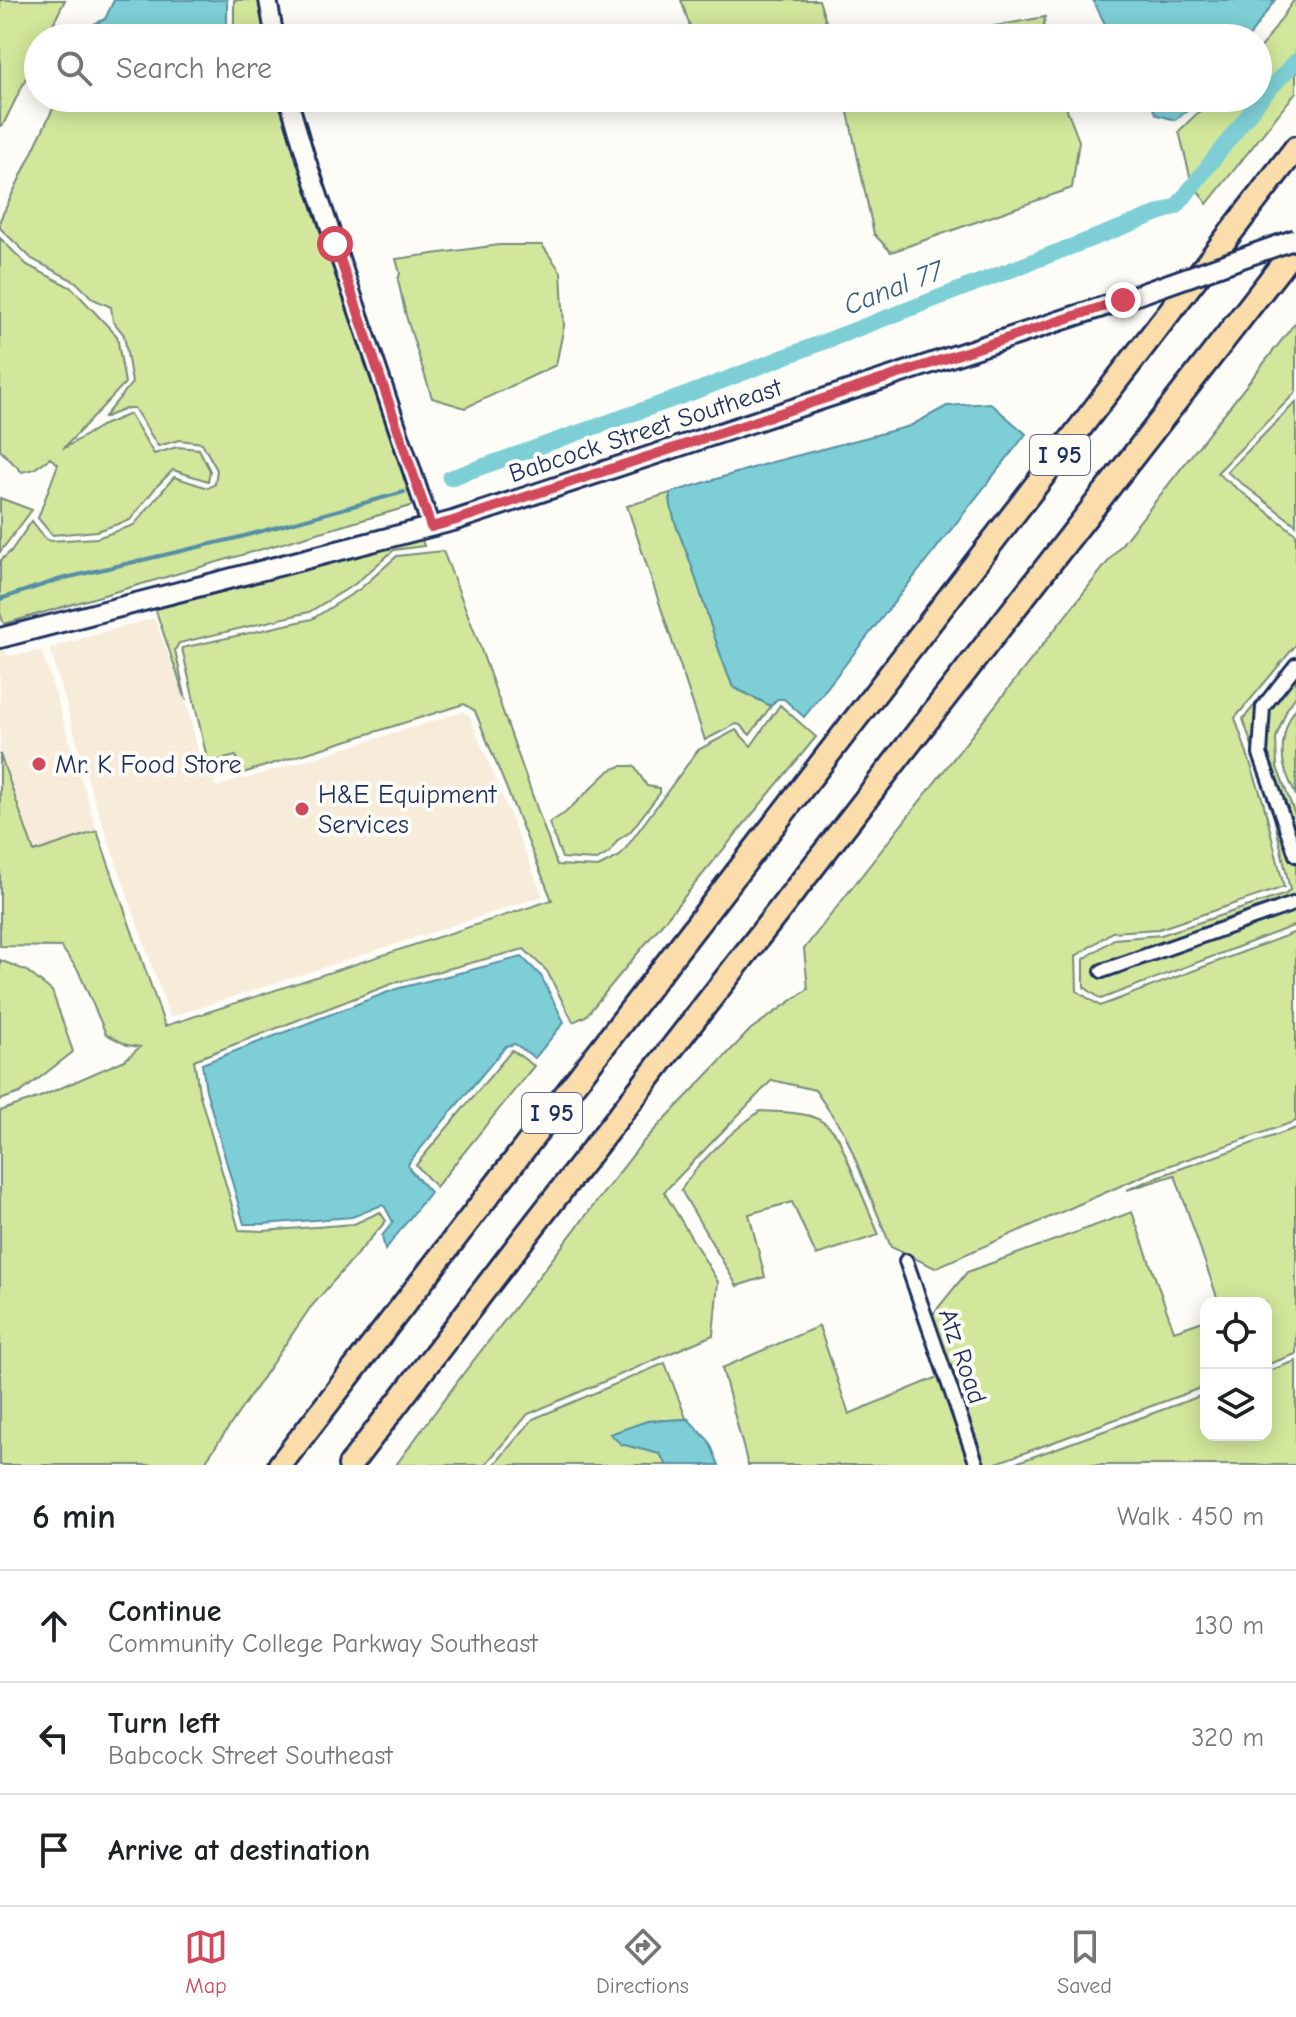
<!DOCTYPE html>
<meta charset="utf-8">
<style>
:root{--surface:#fff;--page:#f2f2f2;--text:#202124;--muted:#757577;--line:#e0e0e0;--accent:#d1495b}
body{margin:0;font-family:"Comic Neue",sans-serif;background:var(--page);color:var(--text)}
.controls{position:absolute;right:24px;bottom:24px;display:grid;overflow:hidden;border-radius:16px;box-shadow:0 4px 20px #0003}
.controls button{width:72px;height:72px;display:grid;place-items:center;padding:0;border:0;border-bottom:2px solid var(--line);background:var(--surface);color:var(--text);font:40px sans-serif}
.stop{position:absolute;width:24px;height:24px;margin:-18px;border:6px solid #d1495b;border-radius:50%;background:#fff}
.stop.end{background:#d1495b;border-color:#fff;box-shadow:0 2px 8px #0008}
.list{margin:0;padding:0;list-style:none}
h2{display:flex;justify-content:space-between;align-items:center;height:104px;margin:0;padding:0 32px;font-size:34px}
h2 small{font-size:26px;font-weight:400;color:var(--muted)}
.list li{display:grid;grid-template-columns:52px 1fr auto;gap:24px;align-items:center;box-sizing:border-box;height:112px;padding:0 32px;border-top:2px solid var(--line)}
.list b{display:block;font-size:30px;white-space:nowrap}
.list p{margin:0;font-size:26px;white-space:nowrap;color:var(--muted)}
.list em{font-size:26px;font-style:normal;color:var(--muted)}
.icon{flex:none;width:44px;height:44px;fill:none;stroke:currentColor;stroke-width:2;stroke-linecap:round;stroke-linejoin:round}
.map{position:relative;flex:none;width:1296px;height:1465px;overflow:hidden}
.search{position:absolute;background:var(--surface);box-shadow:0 4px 20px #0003;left:24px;right:24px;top:24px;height:88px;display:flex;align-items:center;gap:20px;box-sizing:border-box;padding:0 28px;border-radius:44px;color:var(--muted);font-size:30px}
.sheet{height:440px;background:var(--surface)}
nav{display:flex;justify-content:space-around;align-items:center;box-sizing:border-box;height:112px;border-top:2px solid var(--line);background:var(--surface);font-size:22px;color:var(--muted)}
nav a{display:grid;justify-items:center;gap:4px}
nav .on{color:var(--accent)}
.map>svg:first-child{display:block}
.built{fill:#f7ebda}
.green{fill:#d2e79b;stroke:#768b7c;stroke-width:2}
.water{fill:#7dcfd5;stroke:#568fa5;stroke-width:2}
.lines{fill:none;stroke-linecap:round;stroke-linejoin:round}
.stream{stroke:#568fa5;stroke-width:4}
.canal{stroke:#7dcfd5;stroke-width:16}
.minor-casing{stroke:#1b2f5e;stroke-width:18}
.tertiary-casing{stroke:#1b2f5e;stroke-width:22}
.secondary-casing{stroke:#1b2f5e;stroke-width:24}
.motorway-casing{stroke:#1b2f5e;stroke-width:28}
.minor{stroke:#fdfcf7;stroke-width:12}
.tertiary{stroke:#fdfcf7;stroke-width:16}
.secondary{stroke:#fdfcf7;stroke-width:18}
.motorway{stroke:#fbddab;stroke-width:22}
.secondary-bridge-casing{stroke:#1b2f5e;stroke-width:24;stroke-linecap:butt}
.secondary-bridge{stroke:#fdfcf7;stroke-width:18}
.route{stroke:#d1495b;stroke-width:10}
.poi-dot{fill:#d1495b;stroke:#fdfcf7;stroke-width:3}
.labels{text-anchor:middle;stroke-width:8;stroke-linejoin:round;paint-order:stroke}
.shield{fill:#fdfcf7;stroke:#5f6c8c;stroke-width:2}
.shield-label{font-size:24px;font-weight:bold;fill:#1b2f5e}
.street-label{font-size:26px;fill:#1b2f5e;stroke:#fdfcf7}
.poi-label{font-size:26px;fill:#1b2f5e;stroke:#fdfcf7;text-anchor:start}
.water-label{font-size:28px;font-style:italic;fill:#385f82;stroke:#fdfcf7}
</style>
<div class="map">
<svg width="1296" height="1465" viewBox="0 0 1296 1465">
<rect width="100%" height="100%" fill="#fdfcf7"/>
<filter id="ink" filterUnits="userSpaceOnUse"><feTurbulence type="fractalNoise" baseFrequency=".0125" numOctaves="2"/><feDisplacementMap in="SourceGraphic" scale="16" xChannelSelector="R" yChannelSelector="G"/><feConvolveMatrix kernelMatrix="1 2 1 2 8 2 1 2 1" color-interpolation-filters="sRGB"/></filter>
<g filter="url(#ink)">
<path class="built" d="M154,618L186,700L201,765L205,769H210L216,787L239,779H245L463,712L469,715L543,896L170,1017L91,790L50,648Z
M0,636L7,656L42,651L97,831L34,852L0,754Z"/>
<path class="green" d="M0,0H65L46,38H38V54L3,125L0,126Z
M234,0H259L266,38H228L234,24Z
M681,0H819L829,31L808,38H694Z
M1294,0H1296V92L1207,204L1191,180L1179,131L1213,98H1258V51L1264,44Z
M1045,17L1042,38H949L961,32Z
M58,98H279L298,161L414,505L4,624L0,613V561L11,551L32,521L46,539L50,541L97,538L134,525L174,477L208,488L215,484L217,470L202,443L179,440L158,446L134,408H128L103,418L132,383L124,335L113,321L111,307L93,299L76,282L32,259L0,228V220Z
M845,98H1060L1064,102L1079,141L1072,188L891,252L874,234Z
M0,238L27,265L72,288L117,336L125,383L63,449L101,426L130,414L154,454L177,447L199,449L210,471L208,481L173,470L157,486L130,520L97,531L52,535L38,518L58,464L50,458L34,469L22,472L0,450Z
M499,245H542L561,272L564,326L556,365L465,408L432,398L406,316L398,280L400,273L396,259Z
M1296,322V392L1217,473L1296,534V645L1235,718L1263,801L1284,887L1159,929L1112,932L1076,956L1077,991L1100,1006L1296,932V1121L1154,1171L935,1268L891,1247L845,1134L815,1090L772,1080L664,1192L718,1282L713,1335L528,1414L485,1465H396L463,1374L643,1142L751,1029L808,989L804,949Z
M1296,402V525L1227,472Z
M670,493C670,517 683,541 691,564C705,605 716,647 733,687L771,706L750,735L740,725L736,724L705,740L627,506Z
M0,498L32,510L0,552Z
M421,537L424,546L394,550L355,584L309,612L179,643L175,650L186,700L154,605Z
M443,551L477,638L557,865L598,867L620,856L698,750L736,730L751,746L780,705L816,737L586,1016L573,1022L547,971L524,949L394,983L194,1060L199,1092L239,1230L263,1231L354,1224L380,1212L386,1221L310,1308L203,1465H0V1111L40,1097L125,1060L140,1047L127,1045L106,1034L78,970L61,947L0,946V754L34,852L97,831L165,1026L552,900L475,711L464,704L243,773L236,756L208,763L182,648L312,619L360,589L397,556Z
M1296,656V696L1287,709L1276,738L1277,767L1296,817V925L1101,999L1084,987V959L1114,939L1161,935L1286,894L1290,890L1270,799L1243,719Z
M1296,708V796C1292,786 1286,775 1284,765C1280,747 1285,723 1296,708Z
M621,766H634L647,786L660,788V793L630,832L618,840L609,853L597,860L562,858L549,823L565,813L610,770Z
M0,960L27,971L52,991L73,1052L20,1093L0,1100Z
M512,1050L534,1066L436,1187L416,1165Z
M760,1111C791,1113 819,1109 838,1137L879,1235L816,1255L792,1202L749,1214L765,1277L737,1286L681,1190C701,1158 730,1133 760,1111Z
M1296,1128V1354L1266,1365V1303H1219L1175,1175L1127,1190L1157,1177Z
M1132,1212L1174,1331L1206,1320V1386L991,1465H748L722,1368L819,1326L849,1414L943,1375L929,1319L967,1272Z
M1296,1361V1465H1010L1206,1394V1435H1266V1372Z
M665,1363L686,1418L688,1419L647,1421L621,1444L660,1454L667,1465H494L533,1419Z"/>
<path class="water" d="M114,0H227V22L223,33L209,38H91L94,24L105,19Z
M1093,0H1275L1248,38H1112Z
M1146,98H1204L1175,120L1157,115Z
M990,403L1026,434L804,717L784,699H777L771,706L733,687C716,647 705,605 691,564C683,541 670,517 670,493L769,463L910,426L947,406Z
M522,957L541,976L564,1022L535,1058L515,1044L506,1046L410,1161L408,1165L410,1170L430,1192L385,1250L382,1236L393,1222L385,1207L382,1205L352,1217L263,1224H244L206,1090L202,1064L396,989Z
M688,1419L709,1441L719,1465H667L660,1454L621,1444L610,1434L647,1421Z"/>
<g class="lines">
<path class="stream" d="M0,599L61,579L237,538L404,492"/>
<path class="canal" d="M450,478L688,394L1177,206L1262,97L1296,61"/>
<g class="minor-casing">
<path id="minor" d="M1296,665L1263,707L1260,754L1296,855
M1102,971L1296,903
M906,1261L977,1465"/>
</g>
<g class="tertiary-casing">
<path id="tertiary" d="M268,0L275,38
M288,98L306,158L431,527"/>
</g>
<g class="secondary-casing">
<path id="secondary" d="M0,638L453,521L1123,300"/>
</g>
<g class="motorway-casing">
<path id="motorway" d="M280,1465L1296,148
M350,1465L520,1243L1296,247"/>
</g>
<use href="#minor" class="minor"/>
<use href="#tertiary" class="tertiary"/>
<use href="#secondary" class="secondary"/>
<use href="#motorway" class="motorway"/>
<g class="secondary-bridge-casing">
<path id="secondary-bridge" d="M1123,300L1296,239"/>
</g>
<use href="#secondary-bridge" class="secondary-bridge"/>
</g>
</g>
<g class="lines" filter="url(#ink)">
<path class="route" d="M335,244L431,527L453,521L1123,300"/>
</g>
<g class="poi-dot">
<circle cx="39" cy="764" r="8"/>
<circle cx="302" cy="809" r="8"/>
</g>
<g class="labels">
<g class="shield">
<rect x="1030" y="435" width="60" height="40" rx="6"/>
<rect x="522" y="1093" width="60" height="40" rx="6"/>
</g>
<g class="shield-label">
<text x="1060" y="463">I 95</text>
<text x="552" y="1121">I 95</text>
</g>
<g class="street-label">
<text transform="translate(645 430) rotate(-18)" y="9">Babcock Street Southeast</text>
<text transform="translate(963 1356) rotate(71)" y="9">Atz Road</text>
</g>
<g class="poi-label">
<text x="55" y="773">Mr. K Food Store</text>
<text x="318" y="803">H&amp;E Equipment<tspan x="318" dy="30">Services</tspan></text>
</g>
<g class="water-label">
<text transform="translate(893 287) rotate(-21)" y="10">Canal 77</text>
</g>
</g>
</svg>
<div class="controls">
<button><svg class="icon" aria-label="locate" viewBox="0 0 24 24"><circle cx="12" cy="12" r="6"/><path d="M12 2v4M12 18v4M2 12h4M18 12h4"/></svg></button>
<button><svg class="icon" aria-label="layers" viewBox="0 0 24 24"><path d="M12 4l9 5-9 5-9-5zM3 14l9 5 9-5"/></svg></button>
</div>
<div class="stop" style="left:335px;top:244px"></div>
<div class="stop end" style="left:1123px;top:300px"></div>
<div class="search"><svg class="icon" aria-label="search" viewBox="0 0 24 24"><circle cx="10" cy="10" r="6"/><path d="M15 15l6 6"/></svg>Search here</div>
</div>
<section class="sheet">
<h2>6 min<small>Walk · 450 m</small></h2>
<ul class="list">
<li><svg class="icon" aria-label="ahead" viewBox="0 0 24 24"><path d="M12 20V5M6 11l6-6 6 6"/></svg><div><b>Continue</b><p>Community College Parkway Southeast</p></div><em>130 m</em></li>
<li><svg class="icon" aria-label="left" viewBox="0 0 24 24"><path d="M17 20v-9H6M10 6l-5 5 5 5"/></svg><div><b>Turn left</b><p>Babcock Street Southeast</p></div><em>320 m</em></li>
<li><svg class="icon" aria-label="arrive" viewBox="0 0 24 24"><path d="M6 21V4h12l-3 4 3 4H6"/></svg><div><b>Arrive at destination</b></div></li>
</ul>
</section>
<nav>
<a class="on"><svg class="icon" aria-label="map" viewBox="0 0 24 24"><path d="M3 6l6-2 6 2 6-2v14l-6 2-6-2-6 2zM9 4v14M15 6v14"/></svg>Map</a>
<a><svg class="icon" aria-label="directions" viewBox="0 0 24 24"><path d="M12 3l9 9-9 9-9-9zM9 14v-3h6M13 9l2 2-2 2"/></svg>Directions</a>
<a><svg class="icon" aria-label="saved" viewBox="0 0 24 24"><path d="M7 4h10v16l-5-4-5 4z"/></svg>Saved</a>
</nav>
